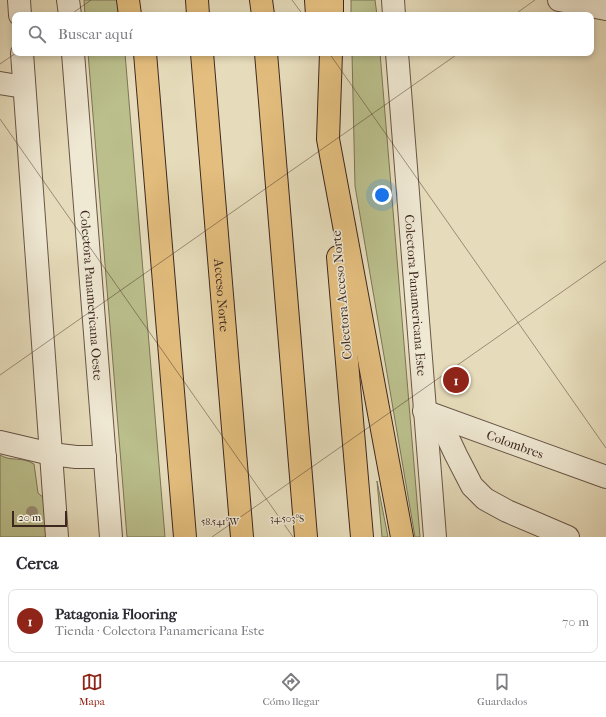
<!DOCTYPE html>
<html lang="es">
<meta charset="utf-8">
<style>
:root{--surface:#fff;--page:#f7f7f7;--text:#2b2b33;--muted:#7c7c81;--line:#e1e1e2;--accent:#8f2418}
body{margin:0;font-family:"IM FELL French Canon",serif;background:var(--page);color:var(--text)}
.scale{position:absolute;left:12px;bottom:10px;width:55px;box-sizing:border-box;padding-left:4px;border:2px solid #3d2820;border-top:0;font-size:11px;line-height:14px;white-space:nowrap;color:#3d2820;-webkit-text-stroke:3px #efe8d3;paint-order:stroke}
.you{position:absolute;left:382px;top:195px;width:14px;height:14px;margin:-10px;border:3px solid #fff;border-radius:50%;background:#1a73e8;box-shadow:0 0 0 6px #1a73e833}
.badge{display:grid;place-items:center;width:26px;height:26px;border-radius:50%;background:var(--accent);color:#fff;font-size:13px;font-weight:700}
.pin{position:absolute;translate:-50% -50%;border:2px solid #fff;box-shadow:0 1px 4px #0006}
.list{margin:0;padding:0;list-style:none}
h2{display:flex;justify-content:space-between;align-items:center;height:52px;margin:0;padding:0 16px;font-size:17px}
h2 small{font-size:13px;font-weight:400;color:var(--muted)}
.list li{display:grid;grid-template-columns:26px 1fr auto;gap:12px;align-items:center;box-sizing:border-box;height:64px;margin:0 8px 8px;padding:0 8px;border:1px solid var(--line);border-radius:8px}
.list b{display:block;font-size:15px;white-space:nowrap}
.list p{margin:0;font-size:13px;white-space:nowrap;color:var(--muted)}
.list em{font-size:13px;font-style:normal;color:var(--muted)}
.icon{flex:none;width:22px;height:22px;fill:none;stroke:currentColor;stroke-width:2;stroke-linecap:round;stroke-linejoin:round}
.map{position:relative;flex:none;width:606px;height:537px;overflow:hidden}
.search{position:absolute;background:var(--surface);box-shadow:0 2px 6px #0003;left:12px;right:12px;top:12px;height:44px;display:flex;align-items:center;gap:10px;box-sizing:border-box;padding:0 14px;border-radius:8px;color:var(--muted);font-size:15px}
.sheet{height:124px;background:var(--surface)}
nav{display:flex;justify-content:space-around;align-items:center;box-sizing:border-box;height:56px;border-top:1px solid var(--line);background:var(--surface);font-size:11px;color:var(--muted)}
nav a{display:grid;justify-items:center;gap:2px}
nav .on{color:var(--accent)}
.map>svg:first-child{display:block}
.green{fill:#babf8c;stroke:#7c7456}
.lines{fill:none;stroke-linecap:round;stroke-linejoin:round}
.minor-casing{stroke:#675547;stroke-width:24}
.highway-casing{stroke:#3d2820;stroke-width:24}
.minor{stroke:#efe8d3;stroke-width:22}
.highway{stroke:#e3be7e;stroke-width:22}
.tree{fill:#9a8e75}
.ticks{fill:none;stroke:#3d2820;stroke-width:1;stroke-opacity:0.45}
.labels{text-anchor:middle;stroke-width:3;stroke-linejoin:round;paint-order:stroke}
.street-label{font-size:13px;fill:#3d2820;stroke:#efe8d3}
.ticks-label{font-size:10px;text-anchor:middle;fill:#3d2820;stroke:#efe8d3;stroke-width:3;stroke-linejoin:round;paint-order:stroke}
</style>
<div class="map">
<svg width="606" height="537" viewBox="0 0 606 537">
<rect width="100%" height="100%" fill="#e6dcbb"/>
<filter id="stains"><feTurbulence type="fractalNoise" baseFrequency=".005" numOctaves="4"/><feColorMatrix values="0 0 0 0 .2 0 0 0 0 .09 0 0 0 0 .02 0 0 0 .5 -.17"/></filter>
<radialGradient id="worn" r=".72"><stop offset=".6" stop-color="#630" stop-opacity="0"/><stop offset="1" stop-color="#630" stop-opacity=".3"/></radialGradient>
<path class="green" d="M84,0H117L120,15H85Z
M351,0H375L377,15H351Z
M88,53H125L165,537H127Z
M352,53H380L420,537H415L355,186Z
M0,455C11,462 21,456 34,464L38,493L45,499L49,537H0Z
M377,481L388,537H382Z"/>
<g class="lines">
<g class="minor-casing">
<g id="minor">
<path d="M19,0L20,15"/>
<path d="M68,0L70,15"/>
<path d="M393,0L394,15"/>
<path d="M559,0L606,9"/>
<path d="M22,53L57,537"/>
<path id="s1" d="M73,53L111,537"/>
<path id="s2" d="M397,53L435,537"/>
<path d="M0,83L24,87"/>
<path id="s3" d="M424,411L606,477"/>
<path d="M438,417L456,455L472,486L485,499L507,511L568,537"/>
<path d="M0,442L51,454L76,457H105"/>
</g>
</g>
<g class="highway-casing">
<g id="highway">
<path d="M128,0L130,15"/>
<path d="M197,0L198,15"/>
<path d="M261,0L263,15"/>
<path d="M316,0L317,15"/>
<path d="M332,15V0"/>
<path d="M145,53L185,537"/>
<path id="s4" d="M202,53L242,537"/>
<path d="M266,53L306,537"/>
<path d="M331,53L328,139L402,537"/>
<path d="M338,257L362,537"/>
</g>
</g>
<use href="#minor" class="minor"/>
<use href="#highway" class="highway"/>
</g>
<circle class="tree" cx="32" cy="512" r="6"/>
<path class="ticks" d="M292,0L303,15M70,15L91,0M514,15L535,0M329,53L606,448M0,64L16,53M0,119L293,537M0,375L459,53M212,537L606,261"/>
<g class="labels">
<g class="street-label">
<text dy="5" stroke="none"><textPath href="#s1" startOffset="243">Colectora Panamericana Oeste</textPath></text>
<text dy="5" stroke="none"><textPath href="#s4" startOffset="243">Acceso Norte</textPath></text>
<text transform="translate(341 295) rotate(-95)" y="5">Colectora Acceso Norte</text>
<text dy="5" stroke="none"><textPath href="#s2" startOffset="243">Colectora Panamericana Este</textPath></text>
<text dy="5" stroke="none"><textPath href="#s3" startOffset="97">Colombres</textPath></text>
</g>
</g>
<g class="ticks-label">
<text x="287" y="522">34.503°S</text>
<text x="220" y="525">58.541°W</text>
</g>
<rect width="100%" height="100%" filter="url(#stains)"/>
<rect width="100%" height="100%" fill="url(#worn)"/>
</svg>
<div class="scale">20 m</div>
<div class="you"></div>
<div class="pin badge" style="left:456px;top:380px">1</div>
<div class="search"><svg class="icon" aria-label="search" viewBox="0 0 24 24"><circle cx="10" cy="10" r="6"/><path d="M15 15l6 6"/></svg>Buscar aquí</div>
</div>
<section class="sheet">
<h2>Cerca<small></small></h2>
<ul class="list">
<li><span class="badge">1</span><div><b>Patagonia Flooring</b><p>Tienda · Colectora Panamericana Este</p></div><em>70 m</em></li>
</ul>
</section>
<nav>
<a class="on"><svg class="icon" aria-label="map" viewBox="0 0 24 24"><path d="M3 6l6-2 6 2 6-2v14l-6 2-6-2-6 2zM9 4v14M15 6v14"/></svg>Mapa</a>
<a><svg class="icon" aria-label="directions" viewBox="0 0 24 24"><path d="M12 3l9 9-9 9-9-9zM9 14v-3h6M13 9l2 2-2 2"/></svg>Cómo llegar</a>
<a><svg class="icon" aria-label="saved" viewBox="0 0 24 24"><path d="M7 4h10v16l-5-4-5 4z"/></svg>Guardados</a>
</nav>
